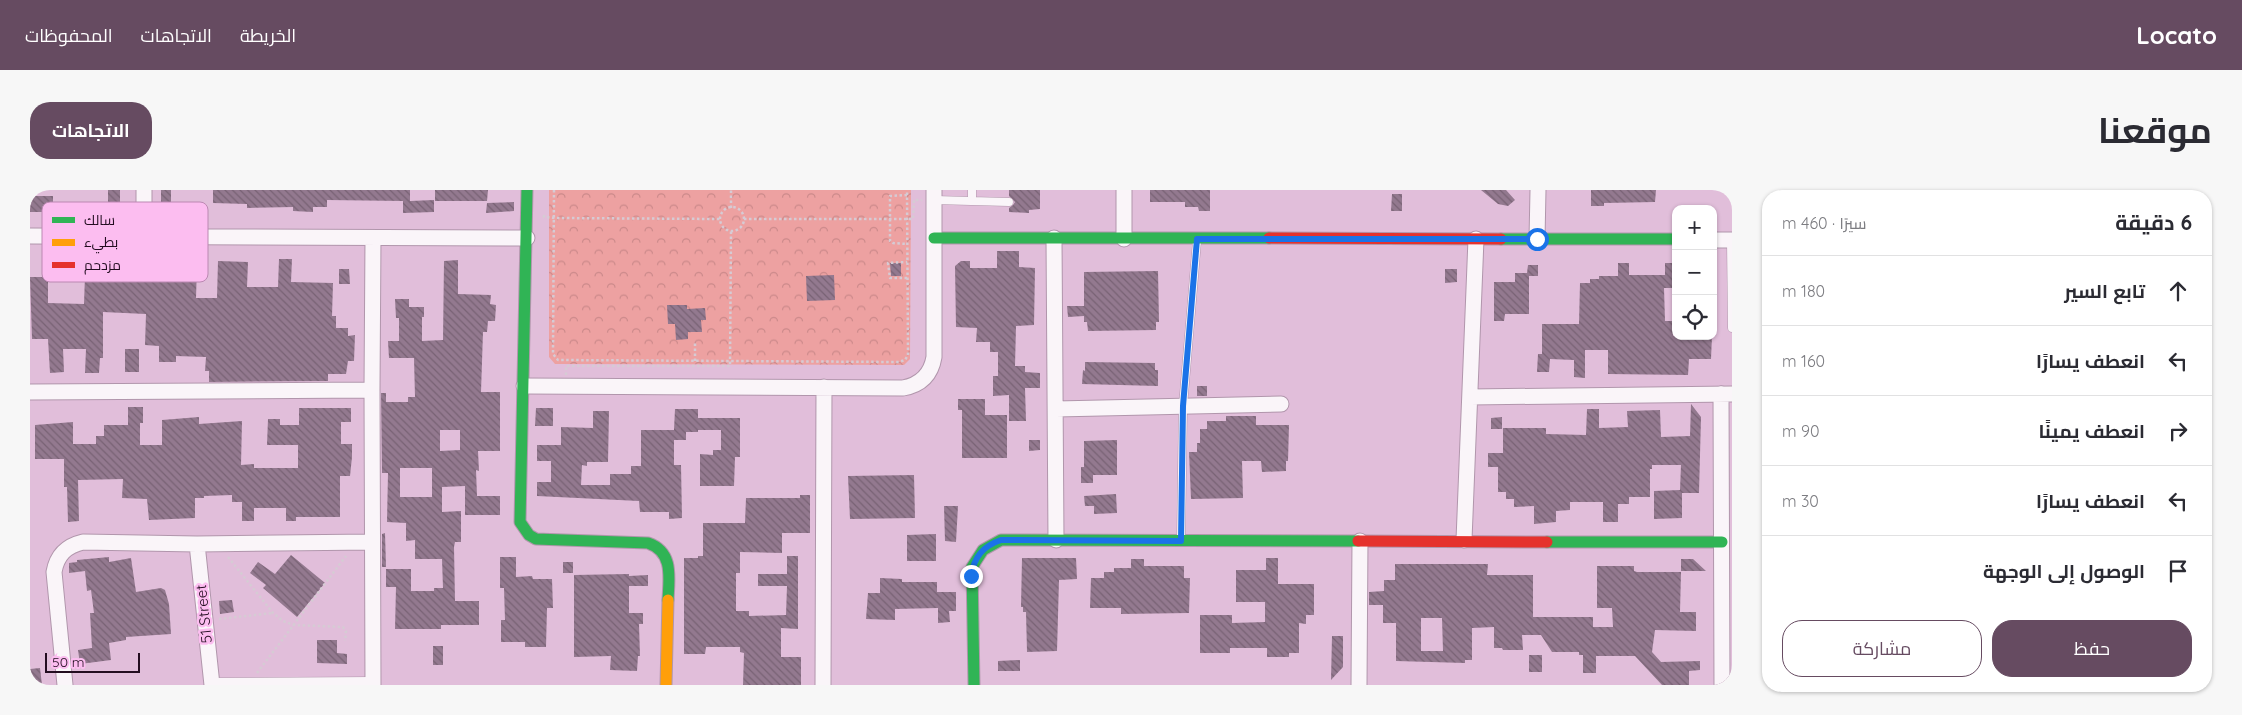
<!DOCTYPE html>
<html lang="ar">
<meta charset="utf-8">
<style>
:root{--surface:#fff;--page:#f7f7f7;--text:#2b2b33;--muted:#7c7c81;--line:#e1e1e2;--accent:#664b61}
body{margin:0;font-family:Quicksand,Cairo,sans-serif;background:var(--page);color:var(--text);direction:rtl}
.controls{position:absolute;right:15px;top:15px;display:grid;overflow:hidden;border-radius:10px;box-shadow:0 1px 4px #0004}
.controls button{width:45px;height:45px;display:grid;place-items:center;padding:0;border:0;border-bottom:1px solid var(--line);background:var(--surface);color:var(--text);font:25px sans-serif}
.scale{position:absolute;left:15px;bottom:12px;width:95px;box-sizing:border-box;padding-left:5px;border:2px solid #230d20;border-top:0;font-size:14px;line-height:18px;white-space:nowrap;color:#230d20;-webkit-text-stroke:4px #fcbdf0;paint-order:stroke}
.stop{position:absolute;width:15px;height:15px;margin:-11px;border:4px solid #1a73e8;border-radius:50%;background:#fff}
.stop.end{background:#1a73e8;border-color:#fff;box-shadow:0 1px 5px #0008}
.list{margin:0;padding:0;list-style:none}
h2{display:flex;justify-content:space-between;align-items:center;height:65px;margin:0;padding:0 20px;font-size:21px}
h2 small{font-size:16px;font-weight:400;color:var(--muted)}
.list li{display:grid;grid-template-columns:32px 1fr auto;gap:15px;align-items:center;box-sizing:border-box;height:70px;padding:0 20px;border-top:1px solid var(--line)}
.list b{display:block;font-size:19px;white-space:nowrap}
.list em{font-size:16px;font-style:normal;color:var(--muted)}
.actions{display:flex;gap:10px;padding:15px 20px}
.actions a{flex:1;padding:11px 0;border:1px solid var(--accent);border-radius:20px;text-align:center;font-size:18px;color:var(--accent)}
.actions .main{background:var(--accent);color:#fff}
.icon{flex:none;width:28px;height:28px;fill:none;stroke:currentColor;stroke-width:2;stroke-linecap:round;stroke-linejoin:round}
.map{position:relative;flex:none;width:1702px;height:495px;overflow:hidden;direction:ltr;border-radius:20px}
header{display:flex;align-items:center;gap:30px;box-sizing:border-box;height:70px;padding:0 25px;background:var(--accent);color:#fff}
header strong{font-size:24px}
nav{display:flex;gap:28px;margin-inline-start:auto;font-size:18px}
.intro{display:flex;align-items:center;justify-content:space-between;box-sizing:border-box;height:120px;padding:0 30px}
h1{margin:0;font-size:35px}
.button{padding:12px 22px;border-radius:20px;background:var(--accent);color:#fff;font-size:18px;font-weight:700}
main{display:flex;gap:30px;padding:0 30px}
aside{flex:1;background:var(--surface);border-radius:20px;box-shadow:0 1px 4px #0004}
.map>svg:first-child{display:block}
.park{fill:url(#park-crowns)}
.building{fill:url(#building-back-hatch);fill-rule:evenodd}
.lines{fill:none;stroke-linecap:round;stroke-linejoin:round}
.lane-casing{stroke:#b196ac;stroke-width:9}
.street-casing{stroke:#b196ac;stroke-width:17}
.fast-casing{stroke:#b196ac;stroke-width:13}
.slow-casing{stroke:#b196ac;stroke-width:13}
.jam-casing{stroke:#b196ac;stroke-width:13}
.path{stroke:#d6cbd4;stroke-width:2.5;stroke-dasharray:2.5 2.5;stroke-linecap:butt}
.lane{stroke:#faf5f9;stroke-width:8}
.street{stroke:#faf5f9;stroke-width:15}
.fast{stroke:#30b455;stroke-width:11}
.slow{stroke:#ff9f0a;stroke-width:11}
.jam{stroke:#e5322d;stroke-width:11}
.route{stroke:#1a73e8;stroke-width:6}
.labels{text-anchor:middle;stroke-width:5;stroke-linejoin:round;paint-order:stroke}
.street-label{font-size:15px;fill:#230d20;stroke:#fcbdf0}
.key{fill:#fcbdf0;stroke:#bb88b2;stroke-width:1}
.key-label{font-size:14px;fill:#230d20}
</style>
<header>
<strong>Locato</strong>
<nav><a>الخريطة</a><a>الاتجاهات</a><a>المحفوظات</a></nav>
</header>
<div class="intro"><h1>موقعنا</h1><a class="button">الاتجاهات</a></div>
<main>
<aside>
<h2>6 دقيقة<small>سيرًا · 460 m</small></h2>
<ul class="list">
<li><svg class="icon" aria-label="ahead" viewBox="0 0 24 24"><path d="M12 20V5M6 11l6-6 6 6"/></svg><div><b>تابع السير</b></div><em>180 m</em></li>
<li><svg class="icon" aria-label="left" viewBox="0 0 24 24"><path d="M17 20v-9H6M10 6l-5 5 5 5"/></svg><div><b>انعطف يسارًا</b></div><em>160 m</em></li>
<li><svg class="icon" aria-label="right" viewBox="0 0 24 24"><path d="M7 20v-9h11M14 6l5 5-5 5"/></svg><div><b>انعطف يمينًا</b></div><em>90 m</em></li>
<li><svg class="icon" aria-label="left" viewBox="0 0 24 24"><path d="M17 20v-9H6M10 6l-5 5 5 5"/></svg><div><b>انعطف يسارًا</b></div><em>30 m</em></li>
<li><svg class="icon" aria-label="arrive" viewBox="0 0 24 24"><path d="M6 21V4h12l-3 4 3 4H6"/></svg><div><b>الوصول إلى الوجهة</b></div></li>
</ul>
<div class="actions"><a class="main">حفظ</a><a>مشاركة</a></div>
</aside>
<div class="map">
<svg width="1702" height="495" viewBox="0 0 1702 495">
<defs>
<pattern id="park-crowns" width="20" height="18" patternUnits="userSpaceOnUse" patternTransform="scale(1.25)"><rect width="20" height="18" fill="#eda1a1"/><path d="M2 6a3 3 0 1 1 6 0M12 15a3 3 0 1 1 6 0" fill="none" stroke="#cb898a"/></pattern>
<pattern id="building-back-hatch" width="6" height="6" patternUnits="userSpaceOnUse" patternTransform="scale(1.25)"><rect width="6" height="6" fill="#93798f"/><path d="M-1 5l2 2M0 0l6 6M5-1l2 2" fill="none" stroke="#786274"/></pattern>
</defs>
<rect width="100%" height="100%" fill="#e1beda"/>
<path class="park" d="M519,0H881L880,169L874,175L525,174L519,167Z"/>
<path class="building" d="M78,0H90V17H78Z
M131,0H141V19H131Z
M183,0H380V11L404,10V22L373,23V11L297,10V17H283V22L263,21V17L217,18V14L183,13Z
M405,0H458L457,11H405Z
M979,0H1010V19L999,20V23L979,22V18L983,15L985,12L979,6Z
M1120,0H1180V21H1169L1168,17H1155V12H1120Z
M1451,0H1476L1485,10L1478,16L1468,14Z
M1561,0H1626L1625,12L1574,13V16H1561Z
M1362,4H1372V21H1361Z
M0,6H23V22H0Z
M484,12V21L456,23L457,13Z
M146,59H171V76H167L166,108H187L188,71L218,72L217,97H248L249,69H262L261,92L303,93L302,126H306V138H318V146L325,145L324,171H318L316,184H298V191L179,192V181H175L176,167L146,166V172H129V156L115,155L116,124L73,122V168H70L69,183H55L56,159H33L34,182L20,183L18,149H2L0,87H18V113L54,114L55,85H84V69H95V74H108V89L155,90L156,69H146Z
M967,61H989V77L1005,78L1004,135L986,136L985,176H995V182L1010,183V198H995L996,231H979V205L963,206V186H968V162H960V152H946L947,138L926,137L925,76L931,71H940V78H967Z
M428,70V104L461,105L460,114L466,115L465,131H458L457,142H453L451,202H470V261H448L449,281L446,280L447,306H470V325H435V296L412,297V322L431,321V352H425L424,357L425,411H449V435H411V439H365L366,397H356V379H381V401H404V398H413L412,369H385V350L376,351V333L357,332L358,283H352L351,203H356V212H378V207H385L384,168H359L358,151H369V128H366L365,109H379V117H394V127H392V151L413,150L414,71ZM410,240H430V260L410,261ZM370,278H402V307H370Z
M860,73H871V86H861Z
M1588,73H1599V85H1635V73H1646V98H1634L1635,131H1643V146H1682L1681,169H1659L1658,185L1578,184V160H1555V188L1544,187V170L1520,169L1519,182H1507L1508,164H1512V134H1549L1550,93H1560V89H1569V86H1588Z
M1498,75H1508V86H1499V124H1475L1474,131H1464V92H1485V83H1497Z
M309,79H319L320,94H309Z
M1415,79H1427V92L1415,93Z
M1128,81L1129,132H1126V140L1058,141L1057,132H1054V126L1038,127L1037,116H1054V82Z
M804,85L805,110L777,111L776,86Z
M637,115H657V119L675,118L676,130H671L672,142H658V149L646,150L645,134H638Z
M95,159H109V182H95Z
M1055,172L1125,173V180H1128V196L1052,194L1053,180L1055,181Z
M1167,196H1177V206H1167Z
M928,209H955V225H977V268H932V220H928Z
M1661,214L1671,227L1669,303H1652V328L1624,329V301L1650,300L1651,275H1622V279H1620V307H1599V314H1588V332H1573V312H1540V320L1526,321V332L1504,334V316L1484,317V309H1476V302H1468V277H1458V263H1473V238H1516V244L1556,245L1557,219H1569V238L1598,237L1597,221L1630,220L1631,247L1660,246Z
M98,217H113V233H110V255H132V230L169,227V234L212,231L211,275L224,274V278H268V255H237L238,229H250V235H269V218H321V232H311V254H322V267L320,286H310V327H266V331H256V318H224V331H212V312H202V305L174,306V308H165V328L119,330L117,309L92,308L93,289L48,290L49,331L38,332L37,297H34V269H5V235L43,232V254H66V246H74V235H98Z
M506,218H523V236H505Z
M645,219H668V228H710V267H705L704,296H670V264L683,265V260H691V240H668V242H656V250H644V275H651L652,328L639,329V322H610L609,311L507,306V292H521V271H507V255H531V237L563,238V221H579L578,272H557V276L552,275L551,295H580V284H601V276H611V240H644Z
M1196,226H1226V235H1259L1258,271H1256V281L1232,282L1231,271H1212L1213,308L1161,309L1159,262H1167V253H1170V239H1177V231H1196Z
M1472,227V239H1461V228Z
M999,250H1010V260L999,261Z
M1087,250V285H1063V293H1051V277H1054V251Z
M884,285L885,328L820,329L818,286Z
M1086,304L1087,323L1064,324V316H1055L1054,306Z
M770,305H780V343H752V363L710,362V383H706V421H719V426L756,425L757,396H728V384H757V366H768V439L751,438V467H771V495H713L714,463L710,462V457H676L675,464H654V368H668V366H673V333H715L716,308H770Z
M914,316H928L926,352L915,351Z
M355,343L356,377H352V344Z
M906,344V371H877V345Z
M261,365L295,393L267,427L233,398L236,395L220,383L228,372L245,384Z
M79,367V372L101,368L106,402L131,398L135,400L139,414L141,444L96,447V450L79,453L81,470L50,474L48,460L62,458L60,423H64L61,400L57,401L55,381L39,383V373L47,372V370Z
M470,367H486V387L502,386L503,389H522L523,418H517L516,457H495V452H471V430H475L474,398H470Z
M992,368H1046L1047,389L1029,390L1027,461L997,462L996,422H993V417H991Z
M1236,368H1248V394H1284V425H1276V434L1269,433V463H1259V467H1237V458H1200V463H1170V425H1202V433L1235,432V412H1206V380H1236Z
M1101,369H1114V376H1154V388H1160L1159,423L1091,424V418H1060L1061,388H1074V382H1084V378H1101Z
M1651,369H1663L1676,381H1651Z
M533,372H543V383H533Z
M1365,374H1458L1457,385H1503V427H1563V437H1583L1582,418H1567V376H1604V381L1607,382H1651L1650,422H1666V441L1625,440L1622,462L1631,472L1670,471V480L1659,481V495H1632L1605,466H1566V483H1553V465H1549V462H1522L1511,445H1492L1493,460H1473L1472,458H1464V437L1442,438V470H1435V473L1366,471V433H1353V415H1339V402L1354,401V390H1365ZM1391,428H1412L1413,461H1391Z
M599,384V386L618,385V396H599V423H613V434H609L610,466H608L607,481L580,480L581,466L544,467V385Z
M850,388L872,389V392H907V402H926V421H919L920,432L908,433V418L865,419V430L836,429L838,403H850Z
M202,410L204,422L190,424L189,411Z
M1302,446H1313V477L1301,490Z
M287,450H307V463L317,464V474L287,473Z
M403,456H413V475H403Z
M1499,465H1512V482H1499Z
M990,470V481H968V471Z
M10,478L12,495H0V479Z"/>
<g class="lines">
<g class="lane-casing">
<path id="lane" d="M904,10L979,12
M942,11V0
M1701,50L1702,138
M1151,349L1153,216L1167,51
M181,492L343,491"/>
</g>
<g class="street-casing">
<path id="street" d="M1094,0V49
M0,46L497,48
M114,46V0
M343,48L342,200L343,495
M1024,48L1026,350
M1507,49L1508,0
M1683,50H1702
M494,196L873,198C890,195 901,185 904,167V0
M0,202L342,200
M1691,204L1692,495
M1440,207L1702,204
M1026,219L1251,214
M1434,350L1446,49
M167,354L182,495
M35,495L24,382C27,365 36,356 53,352L167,354L342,352
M793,495L794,197
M1329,495L1330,351"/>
</g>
<g class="fast-casing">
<path id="fast" d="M497,0L490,332L499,345L506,349L618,353C644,362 639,388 638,410
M904,48H1239
M1471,49H1646
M1517,352H1692
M944,495L942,377L953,360L971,350L1328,351"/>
</g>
<g class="slow-casing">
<path id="slow" d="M636,495L638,410"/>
</g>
<g class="jam-casing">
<path id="jam" d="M1239,48L1471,49
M1328,351L1517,352"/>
</g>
<path class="path" d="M524,0L523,164L528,170L869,172L875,170L878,165L877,0
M877,5L860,6V51L863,53L877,54
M690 29a12 12 0 1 1 24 0a12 12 0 1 1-24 0Z
M701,18V0
M514,25V27L524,28L690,29
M714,29H883L884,10H892
M877,88H860L858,73L877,72
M665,171V153
M536,185V176H700L701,41
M198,367L243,423L253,431L264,435L313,437L316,441L315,451
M189,429L243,423
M227,483L316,366"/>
<use href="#lane" class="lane"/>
<use href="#street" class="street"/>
<use href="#fast" class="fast"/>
<use href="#slow" class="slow"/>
<use href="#jam" class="jam"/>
</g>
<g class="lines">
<path class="route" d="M941,386C944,367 953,356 971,350L1151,351L1153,216L1167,49H1507"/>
</g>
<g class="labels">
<g class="street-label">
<text transform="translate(174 424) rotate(-96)" y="5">51 Street</text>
</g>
</g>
<rect x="12" y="12" width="166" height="80" rx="8" class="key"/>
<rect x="22" y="27" width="23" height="6" fill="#30b455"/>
<rect x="22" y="49" width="23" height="7" fill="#ff9f0a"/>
<rect x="22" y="72" width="23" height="6" fill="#e5322d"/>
<g class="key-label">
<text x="54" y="35">سالك</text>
<text x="54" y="57">بطيء</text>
<text x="54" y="80">مزدحم</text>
</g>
</svg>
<div class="controls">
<button>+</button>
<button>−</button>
<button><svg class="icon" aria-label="locate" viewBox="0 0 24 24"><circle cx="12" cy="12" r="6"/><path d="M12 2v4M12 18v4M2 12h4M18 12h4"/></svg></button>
</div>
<div class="scale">50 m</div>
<div class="stop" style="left:1507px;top:49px"></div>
<div class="stop end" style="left:941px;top:386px"></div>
</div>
</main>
